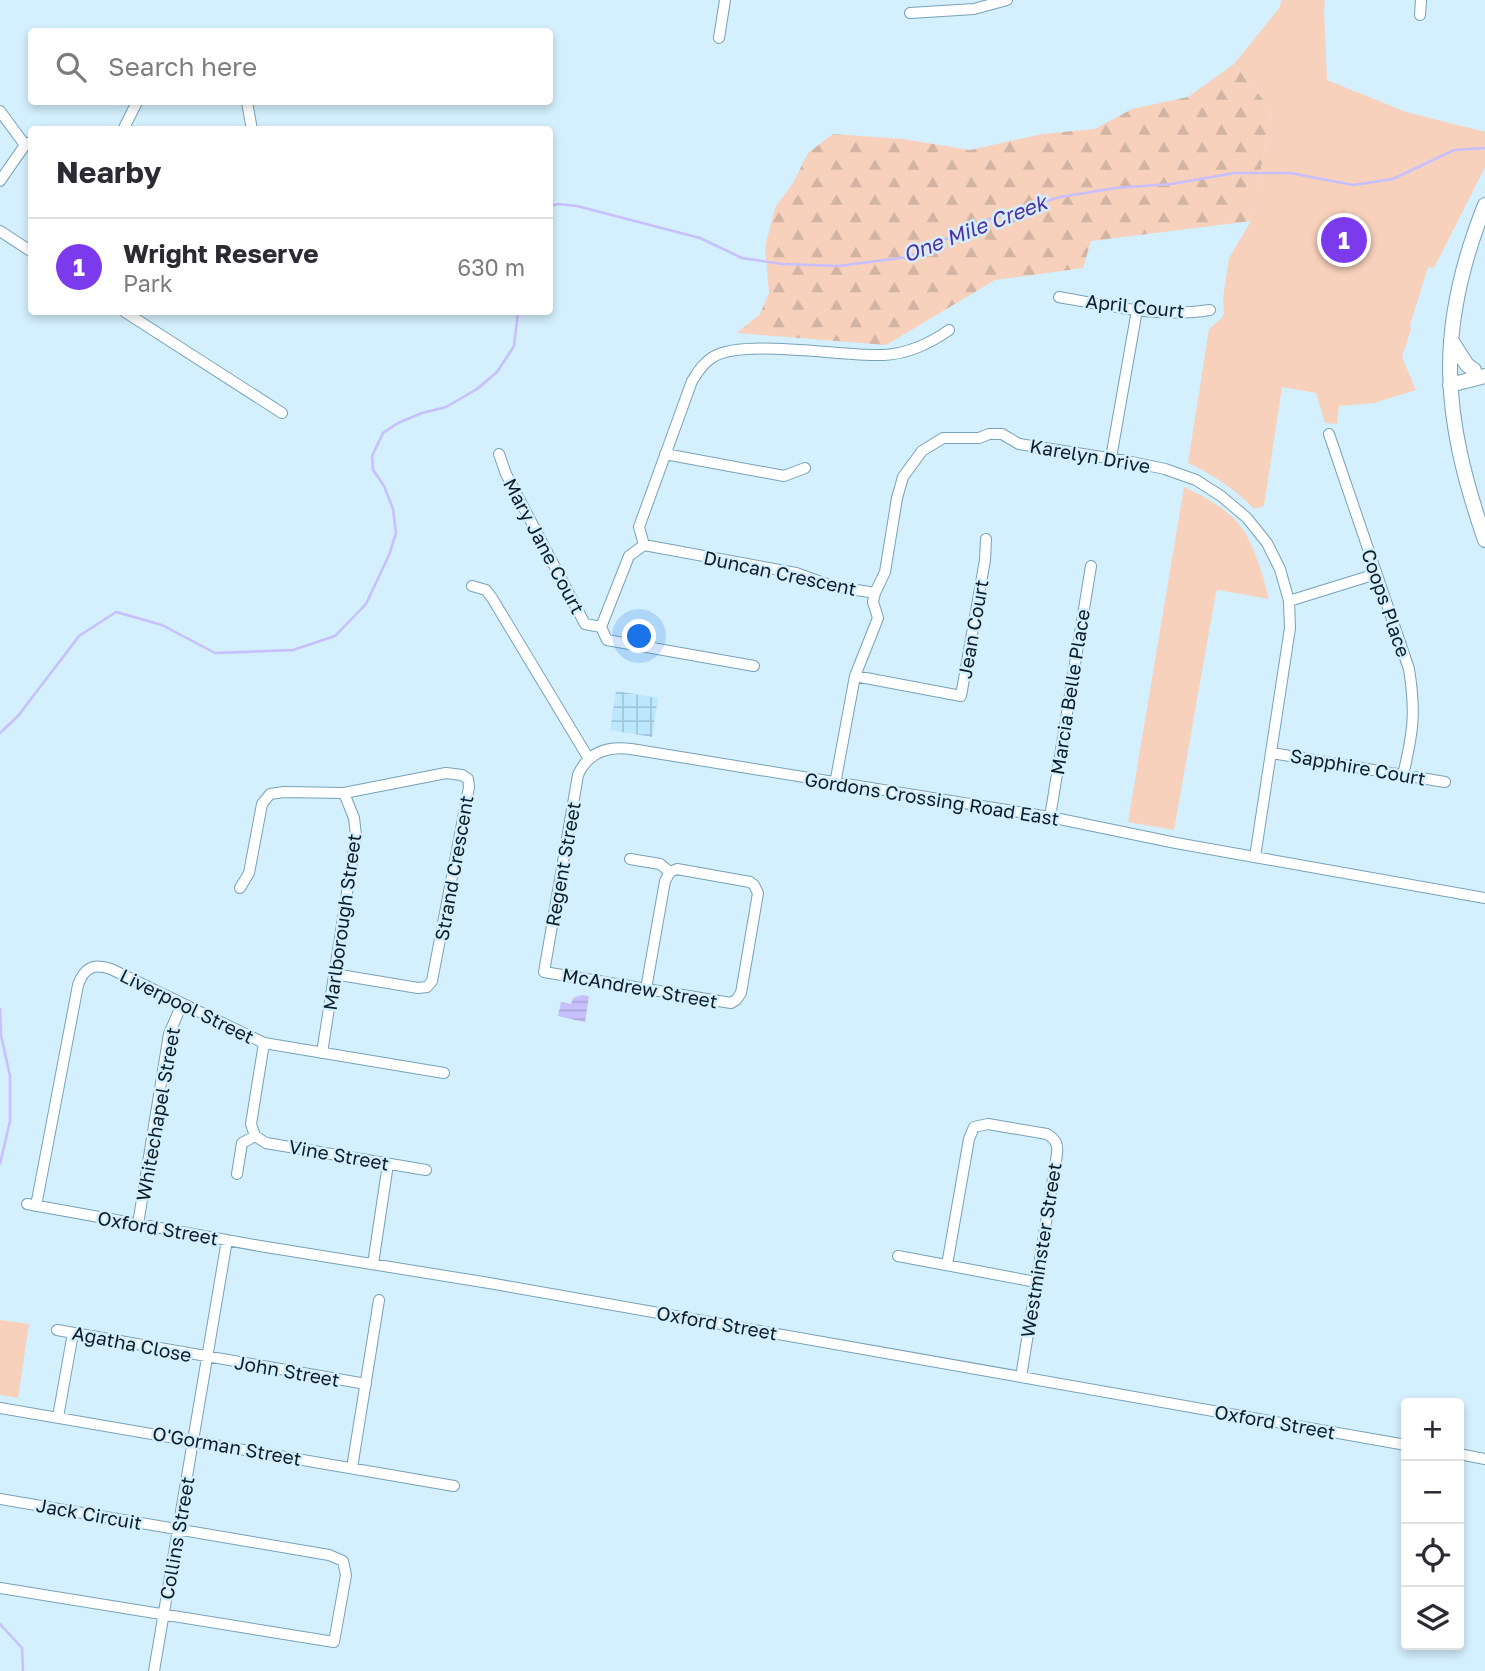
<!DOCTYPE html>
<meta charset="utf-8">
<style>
:root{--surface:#fff;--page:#f7f7f7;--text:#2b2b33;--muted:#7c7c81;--line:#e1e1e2;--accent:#7c3aed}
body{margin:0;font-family:"Golos Text",sans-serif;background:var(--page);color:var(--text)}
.controls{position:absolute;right:21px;bottom:21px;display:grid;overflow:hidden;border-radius:7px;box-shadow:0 4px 10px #0003}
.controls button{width:63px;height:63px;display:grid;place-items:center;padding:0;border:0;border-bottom:2px solid var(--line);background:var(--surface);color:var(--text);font:35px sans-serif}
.you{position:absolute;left:640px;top:637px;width:24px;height:24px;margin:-18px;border:5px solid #fff;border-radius:50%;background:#1a73e8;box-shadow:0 0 0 10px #1a73e833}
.badge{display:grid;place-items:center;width:46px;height:46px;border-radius:50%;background:var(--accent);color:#fff;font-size:23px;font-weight:700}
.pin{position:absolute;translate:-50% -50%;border:4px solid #fff;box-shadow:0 2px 7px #0006}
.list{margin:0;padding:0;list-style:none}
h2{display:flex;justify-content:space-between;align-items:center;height:91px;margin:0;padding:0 28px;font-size:30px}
h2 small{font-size:23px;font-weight:400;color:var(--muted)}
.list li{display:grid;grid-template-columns:46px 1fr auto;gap:21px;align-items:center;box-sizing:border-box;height:98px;padding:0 28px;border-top:2px solid var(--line)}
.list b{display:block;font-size:26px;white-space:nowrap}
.list p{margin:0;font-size:23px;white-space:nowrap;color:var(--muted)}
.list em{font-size:23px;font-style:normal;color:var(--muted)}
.icon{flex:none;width:38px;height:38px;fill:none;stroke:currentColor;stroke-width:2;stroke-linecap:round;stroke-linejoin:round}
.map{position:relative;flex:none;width:1485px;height:1671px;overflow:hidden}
.search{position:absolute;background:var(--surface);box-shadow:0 4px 10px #0003;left:28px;top:28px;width:525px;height:77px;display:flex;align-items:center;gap:18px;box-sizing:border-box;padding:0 24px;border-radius:7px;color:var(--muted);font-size:26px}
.panel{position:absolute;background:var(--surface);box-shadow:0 4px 10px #0003;left:28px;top:126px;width:525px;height:189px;border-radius:7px}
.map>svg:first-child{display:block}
.industrial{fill:url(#industrial-grid)}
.forest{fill:url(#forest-firs)}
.green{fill:#f7d1bc}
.water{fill:url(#water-rules)}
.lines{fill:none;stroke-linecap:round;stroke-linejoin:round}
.stream{stroke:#c7bffe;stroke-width:2.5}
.street-casing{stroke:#76a2b8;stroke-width:12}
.secondary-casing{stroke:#76a2b8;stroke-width:16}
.street{stroke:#fff;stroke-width:10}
.secondary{stroke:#fff;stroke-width:14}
.labels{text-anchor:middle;stroke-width:5;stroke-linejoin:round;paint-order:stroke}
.street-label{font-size:19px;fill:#0c1e26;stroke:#d4effd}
.water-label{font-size:21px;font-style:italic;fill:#5230a5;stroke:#d4effd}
</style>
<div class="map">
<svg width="1485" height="1671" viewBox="0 0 1485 1671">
<defs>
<pattern id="industrial-grid" width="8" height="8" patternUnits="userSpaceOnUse" patternTransform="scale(1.75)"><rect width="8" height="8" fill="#bce7fd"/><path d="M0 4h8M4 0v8" fill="none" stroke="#a0c6d9"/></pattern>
<pattern id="forest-firs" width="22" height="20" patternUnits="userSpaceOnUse" patternTransform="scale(1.75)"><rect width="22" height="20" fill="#f7d1bc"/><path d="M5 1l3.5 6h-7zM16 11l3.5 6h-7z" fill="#d3b3a1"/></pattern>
<pattern id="water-rules" width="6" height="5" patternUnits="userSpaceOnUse" patternTransform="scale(1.75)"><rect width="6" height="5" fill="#c7bffe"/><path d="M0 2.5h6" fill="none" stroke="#aaa4da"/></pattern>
</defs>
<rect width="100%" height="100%" fill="#d4effd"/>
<path class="industrial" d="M616,691L658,698L652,737L610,730Z"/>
<path class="forest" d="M1234,64L1272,110L1251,221L1091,241L1083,268L995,280L886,345L737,333L760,314L769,293L765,247L775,208L793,183L808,153L833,134L903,139L970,150L1042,134L1095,129L1132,109L1188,97Z"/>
<path class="green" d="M1281,0H1325L1324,11L1327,80L1406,112L1485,132V167L1434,268L1428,267L1410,325L1411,329L1402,357L1416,390L1374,403L1339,406L1337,424L1325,423L1316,393L1282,387L1264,506L1254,509C1235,489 1213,475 1188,463L1209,329L1222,318L1224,313L1223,298L1229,258L1251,221L1272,110L1234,64L1280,7Z
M1184,487C1203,496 1224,507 1238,523C1253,540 1264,578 1269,599L1218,590L1216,592L1174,830L1128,822Z
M0,1320L29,1324L18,1398L0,1395Z"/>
<path class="water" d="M582,995L589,996L585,1022L558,1016L561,1002L571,1004L573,998Z"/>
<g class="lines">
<path class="stream" d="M550,206L558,204L577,206L700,238L742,258L782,264L838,266L908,257L980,222L1060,197L1115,188L1171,184L1235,173H1290L1353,185L1393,179L1454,150L1485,148
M0,733L18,716L79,636L116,612L162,625L215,653L293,650L335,636L366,604L389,555L396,533L393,509L384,486L373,470L372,456L383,433L398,423L422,413L446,407L477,389L497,372L514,346L518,312
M0,1009L1,1035L10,1076V1121L0,1164
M0,1624L22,1648L23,1671"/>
<g class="street-casing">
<path id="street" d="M910,13L974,9L1007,0
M1420,15L1421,0
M719,38L725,0
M247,102L252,130
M0,111L25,145
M123,130L137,102
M0,181L25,145L32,141
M0,231L32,252
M1059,297C1109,306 1160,318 1210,310
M125,312L282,413
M1329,434L1409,669C1416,713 1413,733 1403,775
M499,454L506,474L585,624L601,627
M665,454L784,476L805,468
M1111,458L1137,310
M644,545L796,573L832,586L875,593
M472,586L486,590L492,598L589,759
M1289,601L1376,574
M601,627L629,556L644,545L639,527L692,381C698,372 703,363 713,357C743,338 845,357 884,355C907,354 931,343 949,330
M601,627L607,640L754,666
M855,676L961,696L985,560L986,539
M1272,753L1445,782
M835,784L855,676L878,618L873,602L875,593L885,572L897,498L903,477L922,451L943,438H979L989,434H1002L1019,444L1127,461L1165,469L1196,480L1221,496L1247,518L1267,543L1280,569L1289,601L1290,628L1255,857
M1050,817L1091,566
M630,859L660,864L670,872
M240,888L249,873L262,804L270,794L284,792L344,793L446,773L462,775L468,779L469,787L432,981L427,987L418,988L334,974
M646,989L665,881L670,872L677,869L750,882L754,885L758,893L741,993L736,1000L731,1003L544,972L578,775C588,752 608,746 631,749L1050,817L1176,843L1485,898
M264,1043L251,1124L255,1136L266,1143L426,1170
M322,1053L356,835L354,818L344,793
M237,1174L242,1143L255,1136
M27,1204L260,1246L489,1283L1406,1445
M36,1206L78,985C84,968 93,963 111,969L264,1043L444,1073
M138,1224L169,1034L182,1004
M898,1256L1036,1282
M373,1264L388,1164
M947,1265L969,1139L974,1127L988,1124L1047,1134C1056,1140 1058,1144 1057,1154L1021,1377
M57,1330L366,1384
M0,1408L454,1486
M58,1417L73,1333
M1459,1454L1485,1459
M352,1468L379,1300
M0,1499L329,1555L343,1561L346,1575L334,1642L0,1588
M154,1671L227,1240"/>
</g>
<g class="secondary-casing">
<path id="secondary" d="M1485,205C1435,330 1442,415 1485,540
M1451,340L1467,365L1474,370
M1450,385L1485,376"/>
</g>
<use href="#street" class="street"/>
<use href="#secondary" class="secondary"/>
</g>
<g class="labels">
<g class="street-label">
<text transform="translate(1135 306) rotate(6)" y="7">April Court</text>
<text transform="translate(1090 456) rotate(10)" y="7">Karelyn Drive</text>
<text transform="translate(544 546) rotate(62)" y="7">Mary Jane Court</text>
<text transform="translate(780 573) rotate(12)" y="7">Duncan Crescent</text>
<text transform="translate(1386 603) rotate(71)" y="7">Coops Place</text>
<text transform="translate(973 629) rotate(-80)" y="7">Jean Court</text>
<text transform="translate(1070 692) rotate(-81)" y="7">Marcia Belle Place</text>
<text transform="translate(1358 767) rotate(10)" y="7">Sapphire Court</text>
<text transform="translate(932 799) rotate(9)" y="7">Gordons Crossing Road East</text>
<text transform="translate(563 864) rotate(-80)" y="7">Regent Street</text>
<text transform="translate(454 868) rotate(-80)" y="7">Strand Crescent</text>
<text transform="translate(342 922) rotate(-82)" y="7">Marlborough Street</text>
<text transform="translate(640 988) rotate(10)" y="7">McAndrew Street</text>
<text transform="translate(187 1006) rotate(26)" y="7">Liverpool Street</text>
<text transform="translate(158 1114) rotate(-80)" y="7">Whitechapel Street</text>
<text transform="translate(339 1155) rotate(10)" y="7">Vine Street</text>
<text transform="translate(158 1228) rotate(10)" y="7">Oxford Street</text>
<text transform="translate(1041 1250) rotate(-81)" y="7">Westminster Street</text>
<text transform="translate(717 1323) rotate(10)" y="7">Oxford Street</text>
<text transform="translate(132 1344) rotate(11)" y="7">Agatha Close</text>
<text transform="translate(287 1371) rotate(10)" y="7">John Street</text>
<text transform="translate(1275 1422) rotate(10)" y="7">Oxford Street</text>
<text transform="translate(227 1446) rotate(10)" y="7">O'Gorman Street</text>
<text transform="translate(89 1514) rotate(10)" y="7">Jack Circuit</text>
<text transform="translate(177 1538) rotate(-80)" y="7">Collins Street</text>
</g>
<g class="water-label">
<text transform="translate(975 229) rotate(-21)" y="7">One Mile Creek</text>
</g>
</g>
</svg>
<div class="controls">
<button>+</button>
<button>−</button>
<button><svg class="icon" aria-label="locate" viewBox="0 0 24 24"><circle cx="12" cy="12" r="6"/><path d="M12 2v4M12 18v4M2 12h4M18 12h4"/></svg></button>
<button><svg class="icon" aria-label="layers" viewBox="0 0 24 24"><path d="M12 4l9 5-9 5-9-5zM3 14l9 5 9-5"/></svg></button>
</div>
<div class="you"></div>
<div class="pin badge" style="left:1344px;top:240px">1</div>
<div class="search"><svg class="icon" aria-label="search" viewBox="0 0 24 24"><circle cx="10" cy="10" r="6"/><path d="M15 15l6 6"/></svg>Search here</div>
<section class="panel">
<h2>Nearby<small></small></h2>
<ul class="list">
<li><span class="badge">1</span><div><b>Wright Reserve</b><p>Park</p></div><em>630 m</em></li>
</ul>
</section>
</div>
